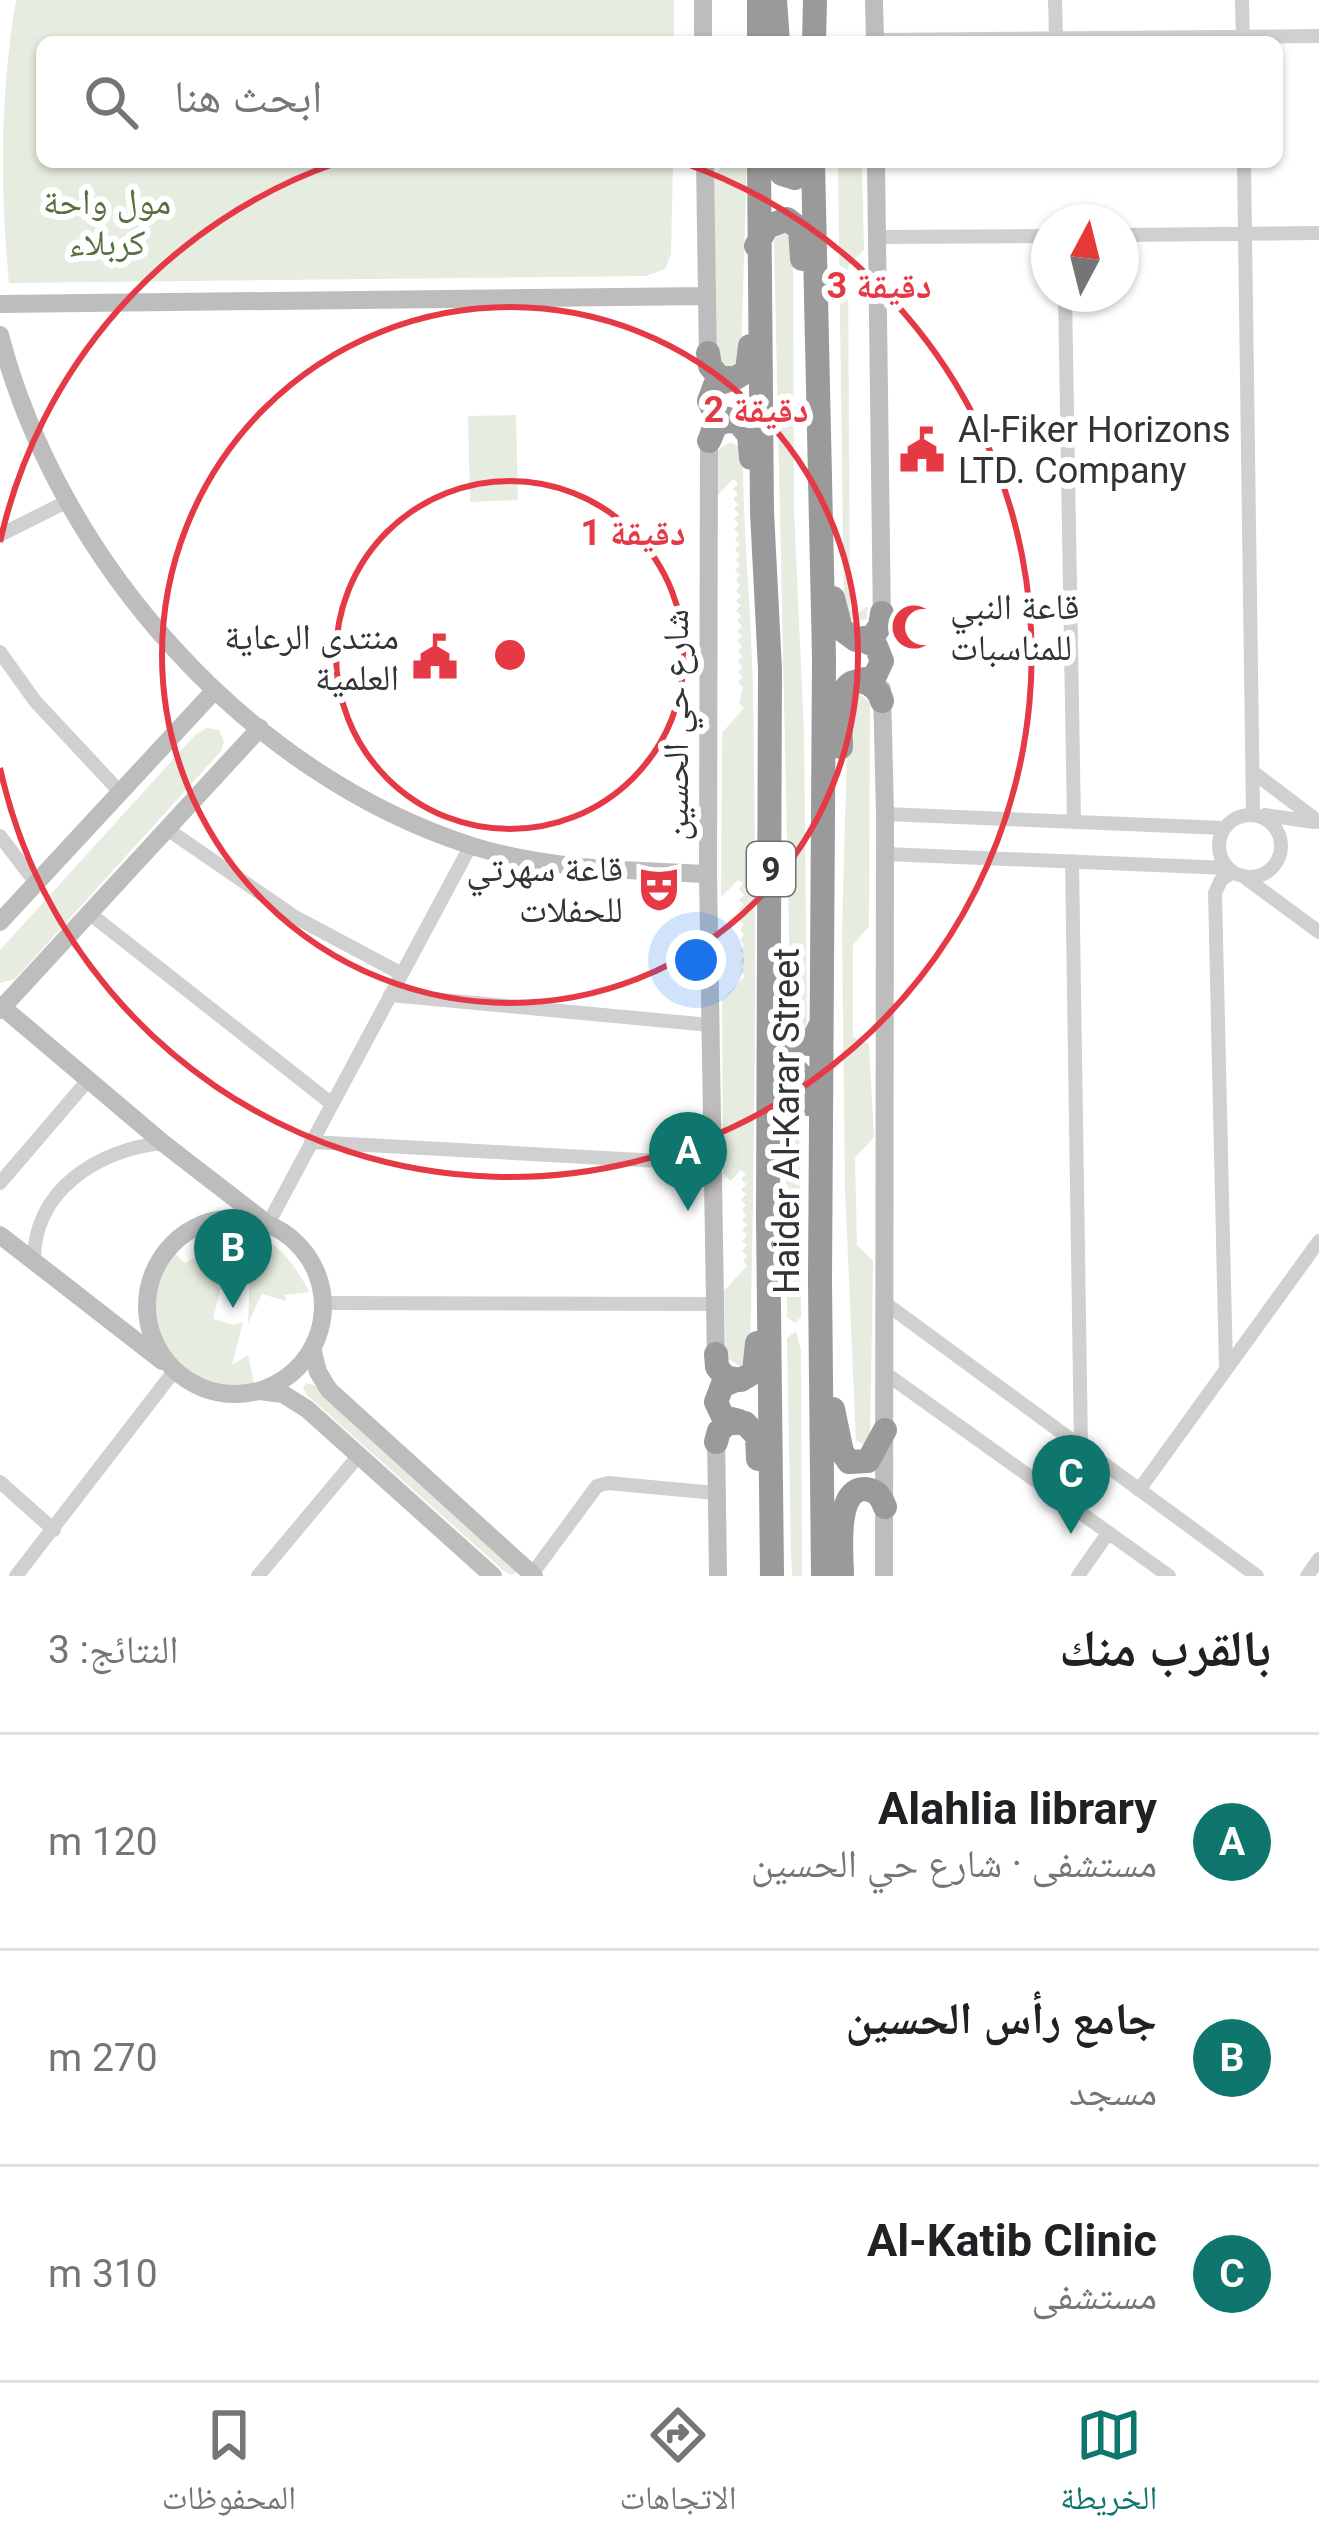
<!DOCTYPE html>
<html lang="ar">
<meta charset="utf-8">
<style>
:root{--surface:#fff;--page:#f6f6f6;--text:#202124;--muted:#757577;--line:#e0e0e0;--accent:#0f766e}
body{margin:0;font-family:Roboto,"Noto Naskh Arabic",sans-serif;background:var(--page);color:var(--text);direction:rtl}
.compass{position:absolute;left:1031px;top:204px;width:108px;height:108px;border-radius:50%;background:var(--surface);box-shadow:0 3px 9px #0004;rotate:7deg}
.you{position:absolute;left:696px;top:960px;width:42px;height:42px;margin:-30px;border:9px solid #fff;border-radius:50%;background:#1a73e8;box-shadow:0 0 0 18px #1a73e833}
.badge{display:grid;place-items:center;width:78px;height:78px;border-radius:50%;background:var(--accent);color:#fff;font-size:39px;font-weight:700}
.pin{position:absolute;translate:-50% -99px;filter:drop-shadow(0 3px 6px #0008)}
.pin::after{content:'';position:absolute;top:63px;width:42px;height:36px;background:inherit;clip-path:polygon(0 0,100% 0,50% 100%)}
.list{margin:0;padding:0;list-style:none}
h2{display:flex;justify-content:space-between;align-items:center;height:156px;margin:0;padding:0 48px;font-size:51px}
h2 small{font-size:39px;font-weight:400;color:var(--muted)}
.list li{display:grid;grid-template-columns:78px 1fr auto;gap:36px;align-items:center;box-sizing:border-box;height:216px;padding:0 48px;border-top:3px solid var(--line)}
.list b{display:block;font-size:45px;white-space:nowrap}
.list p{margin:0;font-size:39px;white-space:nowrap;color:var(--muted)}
.list em{font-size:39px;font-style:normal;color:var(--muted)}
.icon{flex:none;width:66px;height:66px;fill:none;stroke:currentColor;stroke-width:2;stroke-linecap:round;stroke-linejoin:round}
.map{position:relative;flex:none;width:1319px;height:1576px;overflow:hidden;direction:ltr}
.search{position:absolute;background:var(--surface);box-shadow:0 3px 9px #0004;left:36px;right:36px;top:36px;height:132px;display:flex;align-items:center;gap:30px;box-sizing:border-box;padding:0 42px;border-radius:18px;color:var(--muted);font-size:45px}
.sheet{height:804px;background:var(--surface)}
nav{display:flex;justify-content:space-around;align-items:center;box-sizing:border-box;height:168px;border-top:3px solid var(--line);background:var(--surface);font-size:33px;color:var(--muted)}
nav a{display:grid;justify-items:center;gap:6px}
nav .on{color:var(--accent)}
.map>svg:first-child{display:block}
.green{fill:#e6ecdf}
.lines{fill:none;stroke-linecap:round;stroke-linejoin:round}
.street{stroke:#d0d0d0;stroke-width:14}
.secondary{stroke:#bdbdbd;stroke-width:18}
.highway{stroke:#9a9a9a;stroke-width:24}
.ring{fill:none;stroke:#e63946;stroke-width:6}
.labels{text-anchor:middle;stroke-width:12;stroke-linejoin:round;paint-order:stroke}
.shield{fill:#fff;stroke:#707070;stroke-width:3}
.shield-label{font-size:33px;font-weight:bold;fill:#333}
.park-label{font-size:36px;fill:#56703f;stroke:#fff}
.poi-label{font-size:36px;fill:#333;stroke:#fff;text-anchor:start}
.street-label{font-size:36px;fill:#333;stroke:#fff}
.centre{fill:#e63946;stroke:#fff;stroke-width:6}
.ring-label{font-size:36px;text-anchor:middle;font-weight:bold;fill:#e63946;stroke:#fff;stroke-width:12;stroke-linejoin:round;paint-order:stroke}
</style>
<div class="map">
<svg width="1319" height="1576" viewBox="0 0 1319 1576">
<rect width="100%" height="100%" fill="#fff"/>
<path class="green" d="M16,0H674V42H42V162H673L671,254L665,269L646,276L9,283C0,189 0,93 16,0Z
M726,162H747L741,357L732,368L717,363L714,176Z
M838,162H862L864,250L848,266L850,610L857,613L868,606L866,620L844,619Z
M785,232L793,238L794,510L804,733L807,1021L804,1034L799,1036L791,1025L774,239Z
M516,415L518,500L470,502L468,416Z
M730,442L739,447L743,458C743,538 752,616 753,695C757,914 755,1133 750,1352L745,1363L739,1366L726,1357L724,1291L747,1266L743,1261L747,1256L742,1251L747,1245L742,1241L747,1235L742,1230L747,1225L742,1220L746,1215L742,1210L746,1205L741,1200L746,1194L741,1190L746,1184L741,1179L746,1174L741,1170L731,1181L723,1174L722,1000L745,976L740,971L745,966L740,961L745,955L740,951L744,945L740,940L744,935L740,930L744,924L739,920L744,915L739,910L744,904L739,900L744,895L739,889L743,883L738,880L721,897L722,733L744,708L739,703L743,687L738,682L743,677L738,672L743,667L738,662L742,656L738,652L742,646L737,641L742,636L737,631L742,626L737,621L741,616L736,611L741,605L736,601L741,596L736,591L740,585L736,580L740,575L735,570L740,565L735,560L740,555L735,550L740,544L735,540L739,534L734,529L739,524L734,519L739,514L734,509L738,504L733,499L738,494L733,489L738,483L733,479L716,497L718,450Z
M860,694L870,703L869,926L853,945V1037L869,1044L874,1137L855,1158L857,1245L873,1261L870,1441L866,1445L856,1441L845,1189L842,932L848,711L855,696Z
M207,728L219,730L224,742L221,751L15,979L0,983V950L196,734Z
M793,1087L799,1093L801,1317L795,1323L787,1317L786,1098L787,1090Z
M218,1229C263,1226 290,1253 309,1292L285,1295L286,1301L262,1294L248,1323L250,1270L244,1265L235,1278L222,1283L213,1319L234,1325L243,1322L232,1365L248,1355L254,1383C173,1408 113,1303 172,1251L185,1263L213,1247L208,1234Z
M796,1331L801,1350L802,1576H792L791,1555L787,1338Z
M306,1383L314,1385L516,1565L517,1572L511,1575L503,1570L306,1394L303,1388Z"/>
<g class="lines">
<path class="street" d="M1055,0L1056,38
M1242,0L1243,42
M875,40L1319,36
M1244,162L1253,814
M1121,235L1319,233
M878,237L1049,236
M1065,294L1074,822
M0,535L66,502
M0,652L35,701L121,793
M1253,772L1319,822
M885,814L1224,828
M1219 846a31 31 0 1 1 62 0a31 31 0 1 1-62 0Z
M1265,815L1314,822
M167,829L295,917L402,974
M0,836L36,883
M885,854L1228,868
M1072,861L1081,1447
M1247,879L1319,932
M89,913L332,1104
M390,995L710,1025
M311,1142L714,1164
M0,1183L89,1079
M268,1224L471,845
M34,1263C32,1191 98,1149 163,1143
M323,1303L714,1304
M885,1303L1257,1576
M1226,1369L1215,893L1221,880L1233,872
M885,1373L1169,1576
M0,1482L54,1530
M1139,1490L1319,1241
M532,1574L597,1486L608,1483L715,1493
M16,1576L175,1370
M258,1576L360,1454
M1078,1576L1108,1533
M1307,1576L1319,1559"/>
<path class="secondary" d="M703,0V42
M874,0L875,42
M705,162L708,361
M876,162L882,625
M0,304L707,296
M0,335C59,561 247,774 472,846C549,870 629,870 708,874
M709,431L708,874L716,1363
M882,689L885,814L884,1576
M0,922L215,690
M0,1005L163,1143L264,1221
M0,1010L260,728
M147 1306a88 88 0 1 1 176 0a88 88 0 1 1-176 0Z
M0,1235L162,1361
M312,1348L318,1372L329,1390L534,1576
M259,1391L283,1394L307,1409L493,1576
M716,1433L718,1576"/>
<path class="highway" d="M775,0L778,42
M759,42V0
M814,42L815,0
M759,162L762,512L770,669L768,1218L772,1576
M779,162L782,174L795,178L806,171L811,162
M813,162L824,658L820,1279L823,1576
M756,246L767,227L787,219L800,229L802,259
M708,353L710,366L718,376L734,379L747,371L750,346
M729,380L715,385L709,401L716,416L732,420
M709,441L716,425L726,421L738,422L749,435L751,458
M833,598L841,629L856,640L873,636L880,626L882,613
M859,681L875,676L882,661L876,646L862,640
M841,747C841,731 838,712 842,697C848,671 877,681 882,701
M786,987L787,1032L793,1043L811,1044L820,1026
M771,1094L780,1073L796,1070L808,1083V1104
M716,1354L717,1367L725,1377L741,1380L754,1372L757,1343
M736,1380L722,1386L716,1402L723,1417L739,1421
M833,1409L842,1452L849,1462L868,1461L885,1430
M716,1442L719,1431L728,1423H745L757,1436L758,1459
M842,1576C842,1555 834,1489 865,1489C877,1490 881,1497 885,1507"/>
</g>
<g class="ring">
<circle cx="510" cy="655" r="174"/>
<circle cx="510" cy="655" r="348"/>
<path d="M0 542A522 522 0 0 1 336 163M684 163A522 522 0 1 1 0 768"/>
</g>
<defs>
<g id="civic-bare" transform="scale(3.6)"><path d="M-.6-6.5H3V-4.5H.6V-3L4-1V1h2V6H-6V1h2V-1L-.6-3ZM-1.2 2.5V6h2.4V2.5Z" fill="#e63946" stroke="#fff" stroke-width="2.5" paint-order="stroke"/></g>
<g id="mosque-bare" transform="scale(3.6)"><path d="M3.5-4.9A6 6 0 1 0 3.5 4.9A5 5 0 1 1 3.5-4.9Z" fill="#e63946" stroke="#fff" stroke-width="2.5" paint-order="stroke"/></g>
<g id="theatre-bare" transform="scale(3.6)"><path d="M-5-5.5Q0-4 5-5.5V0Q5 5 0 6Q-5 5-5 0ZM-3.3-2.5H-1v1.5H-3.3ZM1-2.5H3.3v1.5H1ZM-2.8 1Q0 5.5 2.8 1Z" fill="#e63946" stroke="#fff" stroke-width="2.5" paint-order="stroke"/></g>
</defs>
<g fill-rule="evenodd">
<use href="#civic-bare" x="922" y="450"/>
<use href="#mosque-bare" x="914" y="627"/>
<use href="#civic-bare" x="435" y="657"/>
<use href="#theatre-bare" x="659" y="889"/>
</g>
<g class="labels">
<rect class="shield" x="747" y="842" width="48" height="54" rx="9"/>
<g class="shield-label">
<text x="771" y="881">9</text>
</g>
<g class="park-label">
<text x="107" y="214">مول واحة<tspan x="107" dy="41">كربلاء</tspan></text>
</g>
<g class="poi-label">
<text x="958" y="442">Al-Fiker Horizons<tspan x="958" dy="41">LTD. Company</tspan></text>
<text x="950" y="619">قاعة النبي<tspan x="950" dy="41">للمناسبات</tspan></text>
<text x="399" y="649" text-anchor="end">منتدى الرعاية<tspan x="399" dy="41">العلمية</tspan></text>
<text x="623" y="881" text-anchor="end">قاعة سهرتي<tspan x="623" dy="41">للحفلات</tspan></text>
</g>
<g class="street-label">
<text transform="translate(675 725) rotate(-90)" y="13">شارع حي الحسين</text>
<text transform="translate(786 1121) rotate(-90)" y="13">Haider Al-Karar Street</text>
</g>
</g>
<circle cx="510" cy="655" r="18" class="centre"/>
<g class="ring-label">
<text x="879" y="298">3 دقيقة</text>
<text x="756" y="422">2 دقيقة</text>
<text x="633" y="545">1 دقيقة</text>
</g>
</svg>
<svg class="compass" viewBox="-18 -18 36 36"><path d="M0-13l5 13h-10z" fill="#e53935"/><path d="M0 13l5-13h-10z" fill="#757577"/></svg>
<div class="you"></div>
<div class="pin badge" style="left:688px;top:1211px">A</div>
<div class="pin badge" style="left:233px;top:1308px">B</div>
<div class="pin badge" style="left:1071px;top:1534px">C</div>
<div class="search"><svg class="icon" aria-label="search" viewBox="0 0 24 24"><circle cx="10" cy="10" r="6"/><path d="M15 15l6 6"/></svg>ابحث هنا</div>
</div>
<section class="sheet">
<h2>بالقرب منك<small>النتائج: 3</small></h2>
<ul class="list">
<li><span class="badge">A</span><div><b>Alahlia library</b><p>مستشفى · شارع حي الحسين</p></div><em>120 m</em></li>
<li><span class="badge">B</span><div><b>جامع رأس الحسين</b><p>مسجد</p></div><em>270 m</em></li>
<li><span class="badge">C</span><div><b>Al-Katib Clinic</b><p>مستشفى</p></div><em>310 m</em></li>
</ul>
</section>
<nav>
<a class="on"><svg class="icon" aria-label="map" viewBox="0 0 24 24"><path d="M3 6l6-2 6 2 6-2v14l-6 2-6-2-6 2zM9 4v14M15 6v14"/></svg>الخريطة</a>
<a><svg class="icon" aria-label="directions" viewBox="0 0 24 24"><path d="M12 3l9 9-9 9-9-9zM9 14v-3h6M13 9l2 2-2 2"/></svg>الاتجاهات</a>
<a><svg class="icon" aria-label="saved" viewBox="0 0 24 24"><path d="M7 4h10v16l-5-4-5 4z"/></svg>المحفوظات</a>
</nav>
